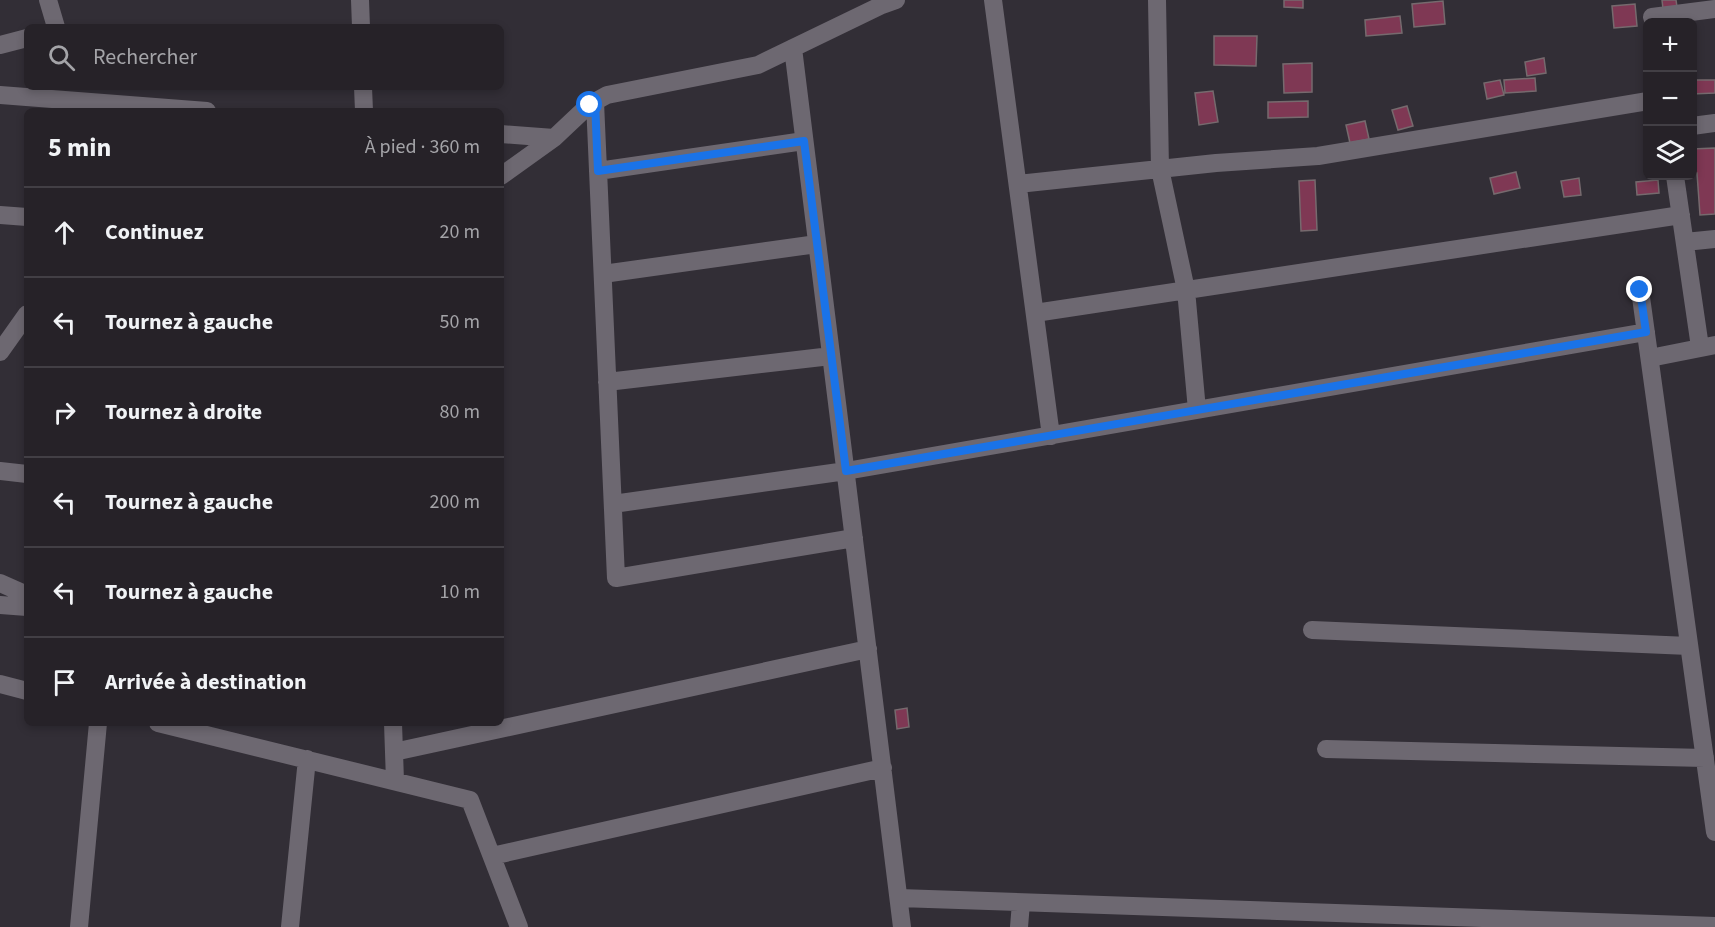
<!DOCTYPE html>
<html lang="fr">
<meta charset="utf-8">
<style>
:root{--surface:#262228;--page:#2e2a30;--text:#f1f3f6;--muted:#a4a4a8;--line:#423f45}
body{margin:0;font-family:"Source Sans 3",sans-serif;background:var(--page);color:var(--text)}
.controls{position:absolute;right:18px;top:18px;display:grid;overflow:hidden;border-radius:9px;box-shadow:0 3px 9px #0003}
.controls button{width:54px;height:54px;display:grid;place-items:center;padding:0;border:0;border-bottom:2px solid var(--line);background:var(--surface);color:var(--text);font:30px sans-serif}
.stop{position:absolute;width:18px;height:18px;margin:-14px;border:4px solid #1a73e8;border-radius:50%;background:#fff}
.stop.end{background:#1a73e8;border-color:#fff;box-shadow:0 2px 6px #0008}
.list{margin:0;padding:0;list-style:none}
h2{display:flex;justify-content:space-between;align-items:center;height:78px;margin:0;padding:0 24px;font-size:26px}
h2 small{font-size:20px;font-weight:400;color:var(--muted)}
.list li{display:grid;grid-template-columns:39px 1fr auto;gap:18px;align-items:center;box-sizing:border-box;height:90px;padding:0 24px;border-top:2px solid var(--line)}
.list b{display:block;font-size:22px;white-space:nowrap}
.list em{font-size:20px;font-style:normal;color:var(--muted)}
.icon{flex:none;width:33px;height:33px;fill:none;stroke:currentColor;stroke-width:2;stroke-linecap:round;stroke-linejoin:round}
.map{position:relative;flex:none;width:1715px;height:927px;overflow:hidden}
.search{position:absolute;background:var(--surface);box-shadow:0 3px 9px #0003;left:24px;top:24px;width:480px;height:66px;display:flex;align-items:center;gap:15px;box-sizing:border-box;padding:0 21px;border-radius:9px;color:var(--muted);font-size:22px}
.panel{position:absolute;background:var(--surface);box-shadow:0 3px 9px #0003;left:24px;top:108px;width:480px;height:618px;border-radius:9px}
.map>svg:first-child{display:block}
.building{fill:#7f3854;stroke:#766a6e;stroke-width:1.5}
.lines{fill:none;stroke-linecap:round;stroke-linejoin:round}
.street{stroke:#6d6871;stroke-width:18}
.route{stroke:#1a73e8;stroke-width:8}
</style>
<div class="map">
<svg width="1715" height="927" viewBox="0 0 1715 927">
<rect width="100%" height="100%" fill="#322e36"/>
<path class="building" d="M1284,0H1303V8L1284,7Z
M1662,0H1676L1677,7L1663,9Z
M1443,1L1445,24L1414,27L1412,4Z
M1635,4L1637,26L1614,28L1612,6Z
M1400,16L1402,33L1366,36L1365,20Z
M1214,36H1257L1256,66L1214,65Z
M1544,58L1546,73L1527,76L1525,62Z
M1312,63V92L1284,93L1283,64Z
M1535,78L1536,91L1505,93L1504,80Z
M1500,80L1504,95L1487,99L1484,83Z
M1692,80H1715V93L1692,94Z
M1213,91L1218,122L1199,125L1195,93Z
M1308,101V117L1268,118V102Z
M1407,106L1413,126L1398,130L1392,110Z
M1365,121L1369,139L1350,143L1346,125Z
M1715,148V214L1700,215L1697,173H1692V149Z
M1516,172L1520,188L1494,194L1490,178Z
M1579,178L1581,195L1564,197L1561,181Z
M1315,180L1317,230L1301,231L1299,181Z
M1658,180L1659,193L1637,195L1636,182Z
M907,708L909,727L897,729L895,710Z"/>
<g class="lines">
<path class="street" d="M48,0L56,27
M360,0L361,27
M993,0L1051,436
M1157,0L1160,169L1186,290L1197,410
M1652,17L1715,9
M0,45L27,38
M793,48L902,927
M363,87L364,111
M0,95L207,111
M595,102L616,578L854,538
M1692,126L1715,123
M501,134L554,138
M598,171L804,141
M501,176L554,138L589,105L607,95L758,65L882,5L896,0
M1675,176L1700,347
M1018,184L1216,163L1318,156L1648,101
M0,215L27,217
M1685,242L1715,239
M603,274L817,244
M1640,290L1715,832
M1035,313L1681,215
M0,352L27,314
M1650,358L1715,345
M607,382L831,356
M0,471L27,474
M613,504L846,471L1646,332
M0,583L27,595
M0,605L27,607
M1312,630L1689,646
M0,684L27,691
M158,723L470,800L519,927
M393,723L395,781
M1326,749L1705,758
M394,752L868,649
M492,856L883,768
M899,898L1715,926
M79,927L98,723
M290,927L307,759
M1019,927L1021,903"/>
</g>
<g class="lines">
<path class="route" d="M590,105L595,102L598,171L804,141L846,471L1646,332L1640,290"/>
</g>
</svg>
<div class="controls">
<button>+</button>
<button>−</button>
<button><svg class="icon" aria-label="layers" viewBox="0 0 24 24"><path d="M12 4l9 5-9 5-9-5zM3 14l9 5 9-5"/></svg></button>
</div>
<div class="stop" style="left:590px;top:105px"></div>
<div class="stop end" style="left:1640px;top:290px"></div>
<div class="search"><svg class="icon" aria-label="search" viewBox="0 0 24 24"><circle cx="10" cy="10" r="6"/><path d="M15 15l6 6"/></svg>Rechercher</div>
<section class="panel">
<h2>5 min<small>À pied · 360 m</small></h2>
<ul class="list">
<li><svg class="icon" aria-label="ahead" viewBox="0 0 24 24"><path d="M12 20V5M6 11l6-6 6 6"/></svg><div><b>Continuez</b></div><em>20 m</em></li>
<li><svg class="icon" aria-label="left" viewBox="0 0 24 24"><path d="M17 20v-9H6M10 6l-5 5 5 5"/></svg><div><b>Tournez à gauche</b></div><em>50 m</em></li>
<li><svg class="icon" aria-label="right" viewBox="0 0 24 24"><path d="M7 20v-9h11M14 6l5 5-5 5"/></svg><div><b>Tournez à droite</b></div><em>80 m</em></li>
<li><svg class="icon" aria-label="left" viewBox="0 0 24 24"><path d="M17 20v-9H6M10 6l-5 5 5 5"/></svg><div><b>Tournez à gauche</b></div><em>200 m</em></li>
<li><svg class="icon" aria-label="left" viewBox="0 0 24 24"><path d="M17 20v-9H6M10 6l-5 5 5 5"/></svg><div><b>Tournez à gauche</b></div><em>10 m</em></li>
<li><svg class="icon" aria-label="arrive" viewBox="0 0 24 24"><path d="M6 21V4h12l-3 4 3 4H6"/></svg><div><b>Arrivée à destination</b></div></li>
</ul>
</section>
</div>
